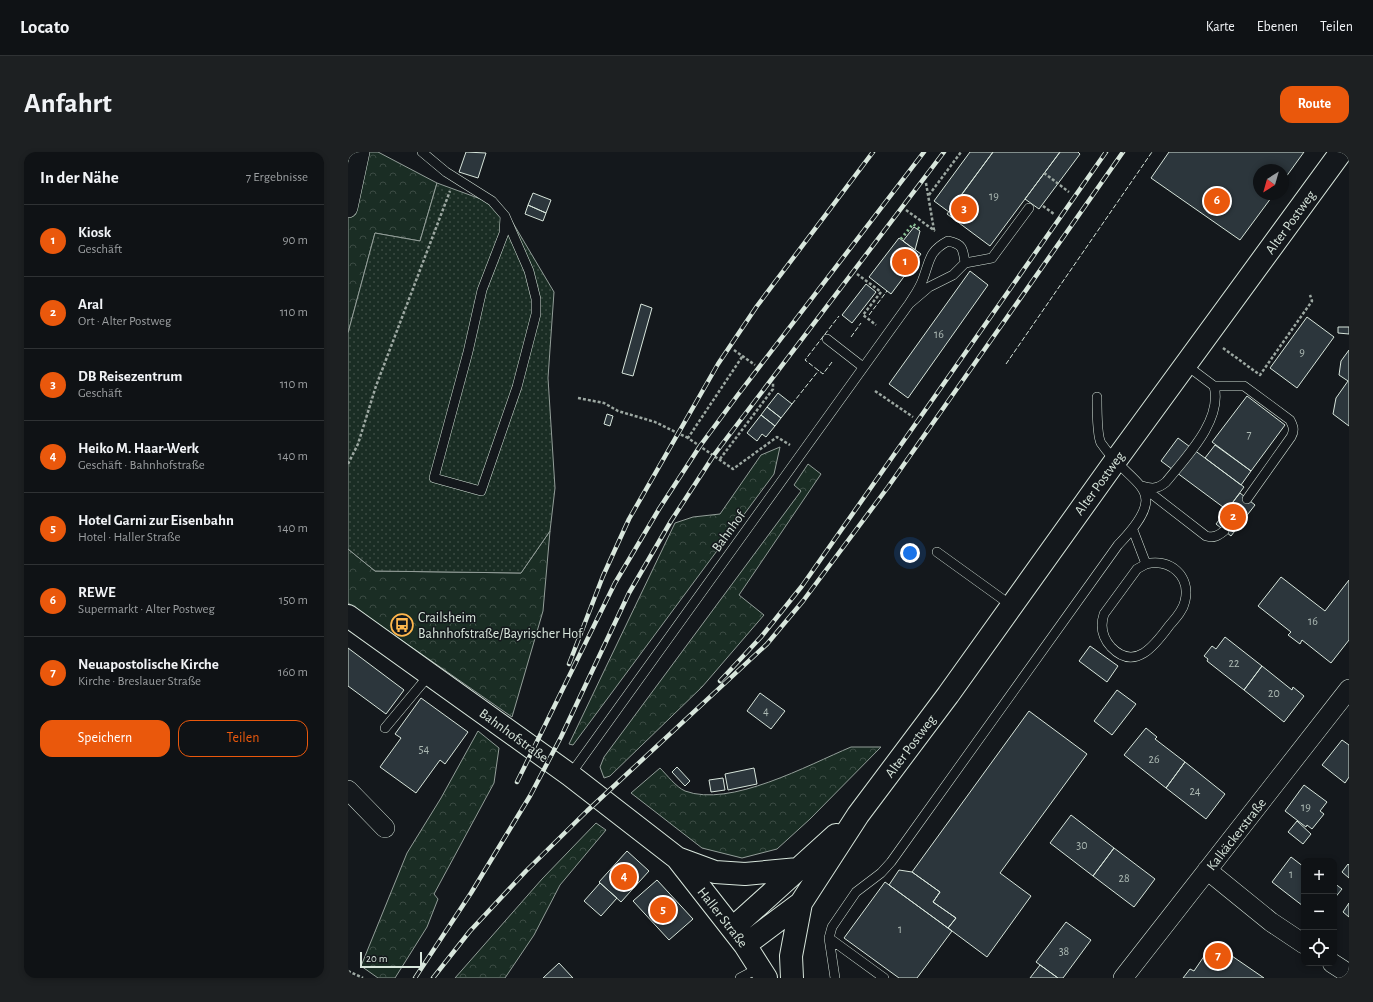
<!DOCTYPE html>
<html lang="de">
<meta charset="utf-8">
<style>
:root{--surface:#0f1215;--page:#1d2022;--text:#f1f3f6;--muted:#9b9ea0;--line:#2f3234;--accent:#ea580c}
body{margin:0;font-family:"Alegreya Sans",sans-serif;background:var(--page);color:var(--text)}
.controls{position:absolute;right:12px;bottom:12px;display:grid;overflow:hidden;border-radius:8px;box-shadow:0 2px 6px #0003}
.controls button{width:36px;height:36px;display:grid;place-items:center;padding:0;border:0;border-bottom:1px solid var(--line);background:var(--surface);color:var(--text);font:20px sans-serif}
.compass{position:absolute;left:905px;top:12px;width:36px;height:36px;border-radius:50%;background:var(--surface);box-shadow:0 2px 6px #0003;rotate:217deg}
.scale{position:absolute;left:12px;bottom:10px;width:62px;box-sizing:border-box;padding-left:4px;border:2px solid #d8e6dc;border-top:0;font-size:11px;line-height:14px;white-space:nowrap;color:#d8e6dc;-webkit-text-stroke:3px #14181c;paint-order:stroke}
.you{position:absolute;left:562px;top:401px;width:14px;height:14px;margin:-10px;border:3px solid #fff;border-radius:50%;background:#1a73e8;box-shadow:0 0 0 6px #1a73e833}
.badge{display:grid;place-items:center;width:26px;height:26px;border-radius:50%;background:var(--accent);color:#fff;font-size:13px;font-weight:700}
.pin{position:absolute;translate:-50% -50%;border:2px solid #fff;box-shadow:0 1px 4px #0006}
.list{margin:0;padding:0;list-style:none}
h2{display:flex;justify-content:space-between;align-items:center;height:52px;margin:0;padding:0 16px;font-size:17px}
h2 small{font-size:13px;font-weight:400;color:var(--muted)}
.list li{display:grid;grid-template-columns:26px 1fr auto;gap:12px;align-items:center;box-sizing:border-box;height:72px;padding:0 16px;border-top:1px solid var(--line)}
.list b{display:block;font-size:15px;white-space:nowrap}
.list p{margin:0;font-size:13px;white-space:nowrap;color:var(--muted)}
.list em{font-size:13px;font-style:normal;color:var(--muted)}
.actions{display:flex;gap:8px;padding:12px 16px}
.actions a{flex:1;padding:9px 0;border:1px solid var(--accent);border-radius:12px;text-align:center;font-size:14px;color:var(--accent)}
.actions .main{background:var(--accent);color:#fff}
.icon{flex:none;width:22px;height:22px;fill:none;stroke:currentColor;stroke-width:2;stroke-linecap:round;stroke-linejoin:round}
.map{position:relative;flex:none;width:1001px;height:826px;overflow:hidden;border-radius:12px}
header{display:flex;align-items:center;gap:24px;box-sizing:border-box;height:56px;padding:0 20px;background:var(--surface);border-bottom:1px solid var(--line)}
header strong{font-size:19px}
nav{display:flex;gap:22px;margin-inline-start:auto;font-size:14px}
.intro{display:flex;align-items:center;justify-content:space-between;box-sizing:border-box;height:96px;padding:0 24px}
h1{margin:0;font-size:28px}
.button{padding:10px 18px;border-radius:12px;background:var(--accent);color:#fff;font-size:14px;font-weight:700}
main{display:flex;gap:24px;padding:0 24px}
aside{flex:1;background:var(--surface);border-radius:12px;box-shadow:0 2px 6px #0003}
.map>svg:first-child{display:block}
.forest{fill:url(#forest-crowns);stroke:#939e99}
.garden{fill:url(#garden-dots);stroke:#939e99}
.building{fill:#2c363c;stroke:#d8e6dc}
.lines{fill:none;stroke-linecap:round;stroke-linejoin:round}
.lane-casing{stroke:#d8e6dc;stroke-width:10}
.street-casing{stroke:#d8e6dc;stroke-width:20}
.secondary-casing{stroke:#d8e6dc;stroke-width:24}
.path{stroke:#9da8a2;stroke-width:2.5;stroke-dasharray:3 2;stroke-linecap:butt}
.lane{stroke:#14181c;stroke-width:9}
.street{stroke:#14181c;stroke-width:19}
.secondary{stroke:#14181c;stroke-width:22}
.rail-casing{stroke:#d8e6dc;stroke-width:4.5}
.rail{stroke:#14181c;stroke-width:3;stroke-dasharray:9;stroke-linecap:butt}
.hedge{stroke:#8ac095;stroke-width:3;stroke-dasharray:2 3;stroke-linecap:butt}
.fence{stroke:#d8e6dc;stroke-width:1;stroke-dasharray:5 2;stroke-linecap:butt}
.labels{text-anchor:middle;stroke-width:3;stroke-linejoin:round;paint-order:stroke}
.number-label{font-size:12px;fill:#adbab4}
.street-label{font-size:14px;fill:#d8e6dc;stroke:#14181c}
.poi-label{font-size:14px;fill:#d8e6dc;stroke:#14181c;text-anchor:start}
</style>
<header>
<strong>Locato</strong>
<nav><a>Karte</a><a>Ebenen</a><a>Teilen</a></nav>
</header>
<div class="intro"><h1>Anfahrt</h1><a class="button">Route</a></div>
<main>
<aside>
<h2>In der Nähe<small>7 Ergebnisse</small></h2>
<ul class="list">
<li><span class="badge">1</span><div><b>Kiosk</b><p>Geschäft</p></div><em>90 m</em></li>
<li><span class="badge">2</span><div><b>Aral</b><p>Ort · Alter Postweg</p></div><em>110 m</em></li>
<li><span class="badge">3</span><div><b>DB Reisezentrum</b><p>Geschäft</p></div><em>110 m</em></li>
<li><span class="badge">4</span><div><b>Heiko M. Haar-Werk</b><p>Geschäft · Bahnhofstraße</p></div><em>140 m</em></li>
<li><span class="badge">5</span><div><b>Hotel Garni zur Eisenbahn</b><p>Hotel · Haller Straße</p></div><em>140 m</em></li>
<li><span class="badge">6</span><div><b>REWE</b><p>Supermarkt · Alter Postweg</p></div><em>150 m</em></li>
<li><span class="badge">7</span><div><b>Neuapostolische Kirche</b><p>Kirche · Breslauer Straße</p></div><em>160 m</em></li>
</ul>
<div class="actions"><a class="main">Speichern</a><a>Teilen</a></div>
</aside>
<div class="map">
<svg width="1001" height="826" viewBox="0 0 1001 826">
<defs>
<pattern id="forest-crowns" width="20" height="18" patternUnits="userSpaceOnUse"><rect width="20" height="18" fill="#1a2d24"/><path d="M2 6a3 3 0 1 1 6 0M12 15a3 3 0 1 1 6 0" fill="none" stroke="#3b4b43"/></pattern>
<pattern id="garden-dots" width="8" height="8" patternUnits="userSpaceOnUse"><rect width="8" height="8" fill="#1a2d24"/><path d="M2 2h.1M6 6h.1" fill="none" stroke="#3b4b43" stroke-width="1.8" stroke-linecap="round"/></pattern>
</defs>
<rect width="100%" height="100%" fill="#14181c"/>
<path class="forest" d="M0,0H30L89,31L72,89L27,81L0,181Z
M432,295L426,322L225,593L221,592L327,371L345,365L372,362L413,303Z
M460,312L473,322L391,443L416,463L354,535L262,624L256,626L252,615L256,605L453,339L446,333Z
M202,379L195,459L164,565L0,451V397L27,419L173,421Z
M130,579L151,596L146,631L86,742L90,747L79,775L47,826H30L13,814L59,701L93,646Z
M503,595H533L462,667L429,697L394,706L354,696L283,641L312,616C319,623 328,635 337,639C382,656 460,613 503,595Z
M248,671L258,678L212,733L186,783L157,826H107L194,727Z"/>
<path class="garden" d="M89,31L141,50L162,66L206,140L200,226L207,336L202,379L173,421L27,419L0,397V181L27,81L72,89Z"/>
<path class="building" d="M118,0L138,1L130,26L111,20Z
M622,0H645L601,60L586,49Z
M645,0H712L642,94L599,62Z
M712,0H730L732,2L691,57L677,47Z
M821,0H956L935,29V18H911V42H926L892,88L803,26Z
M185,41L203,48L198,61L180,53Z
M180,53L198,61L195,69L177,62Z
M566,75L572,79L567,98L555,89Z
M551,86L573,102L543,142L521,125Z
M622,119L640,133L560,246L541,232Z
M518,132L528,140L504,171L494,163Z
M293,152L304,156L285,224L274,221Z
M959,165L986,185L949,236L922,216Z
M990,175H1001V182L990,181Z
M1001,198V274L985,262L988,246L1000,229L991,223L993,209Z
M430,241L444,252L433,266L419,255Z
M899,244L937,273L903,319L864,290Z
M419,255L433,266L427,274L413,263Z
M259,262L265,264L262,274L256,272Z
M413,263L427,274L418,285L414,282L409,289L399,281Z
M830,286L896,335L879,358L813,309Z
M867,293L903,319L893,333L857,306Z
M892,341L907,353L883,384L868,372Z
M933,425L977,459L1001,428V488L983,511L954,488L952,492L940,483L943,480L910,454Z
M877,485L914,514L896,538L859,509L860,507L856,504L864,494L868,497Z
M742,494L770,514L759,530L731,509Z
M0,496L56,538L38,562L0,534Z
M914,514L944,538L945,535L956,544L936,570L896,538Z
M769,538L788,552L764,583L746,569Z
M412,541L437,559L423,577L399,559Z
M73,546L120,580L97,612L92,608L68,641L32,615L53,586L47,582Z
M681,559L739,602L652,721L683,744L639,805L600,776L608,766L585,750L592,740L564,720Z
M798,576L809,585L807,587L837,610L818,636L776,603Z
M994,588L1001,593V625L997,631L974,613Z
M837,610L877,642L858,667L818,636Z
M329,615L342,629L337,634L324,620Z
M406,616L409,632L380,638L377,622Z
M375,626L377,638L363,640L361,628Z
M956,633L979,650L972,659L976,662L964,677L959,673L958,675L937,659Z
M723,663L766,696L745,724L702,691Z
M949,669L963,682L955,692L940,680Z
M766,696L807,727L786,755L745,724Z
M279,699L301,719L273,750L251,730Z
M943,705L956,715L955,754L924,730Z
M1000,712L1001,713V726L994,720Z
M551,718L564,720L592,740L585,750L608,766L600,776L541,733Z
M309,728L345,767L321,788L285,749Z
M537,730L604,779L569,826H551L496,786Z
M252,731L269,746L253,764L236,749Z
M986,731L994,737L986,747Z
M1001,751V765L995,760Z
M718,770L743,788L715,826H710L688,810Z
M865,791L916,826H835L842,817L846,819Z
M211,811L225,826H195Z
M692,813L710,826H682Z"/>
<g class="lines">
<g class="lane-casing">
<path id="lane" d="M74,0L98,20L144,49L157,64L181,119L188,147V162L169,235L133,339L86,326L120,200L134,138L156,81L157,64
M617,111L644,106L681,56
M479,187L515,215
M838,213L866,234H896L942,268C945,274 947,278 943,285L899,347
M794,334C804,337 810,337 818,330C838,305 875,268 866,234
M796,336L858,384C866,386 870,384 876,379
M785,378L798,412L789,417L756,462C752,474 754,485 763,495C787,520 807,493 821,474C827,467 835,459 837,449C843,424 822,406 798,412
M589,400L664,454
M37,576L82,522
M222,623L561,152C566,144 572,136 575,127C582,108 581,99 600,89C615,92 615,97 617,111L605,123L581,135L561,152
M481,786L536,826
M392,826L411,816
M487,826L481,786L484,775L508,740L533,721L543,710L770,393C827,334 784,337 753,291C749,284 749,255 749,245"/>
</g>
<g class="street-casing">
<path id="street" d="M0,56L12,0
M0,638L37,676
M859,718L923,770L956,792
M984,811L1001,822
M775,826L1001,537"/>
</g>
<g class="secondary-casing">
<path id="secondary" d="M0,464L222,623L329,706L397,793L418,826
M329,706L367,720L397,722L450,717
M385,776L488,683
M397,793L453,751L510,663L600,543L768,308L993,0
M444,826L443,804L453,751"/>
</g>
<path class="path" d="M696,21L721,40
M578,31L586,78
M581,43L613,0
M695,54L706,62
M558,58L587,79
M509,122L533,140L515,163L528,173
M875,196L912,223L964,149L962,143
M386,198L407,213
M394,205L340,286L385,317L429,285L442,293
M527,239L565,265
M230,246L256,251L270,259L307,270L340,286
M372,307L425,237V231
M0,312L10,292L28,234L102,39
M0,819L15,826"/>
<use href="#lane" class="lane"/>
<use href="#street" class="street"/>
<use href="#secondary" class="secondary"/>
<g class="rail-casing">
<path id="rail" d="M221,512L255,424L281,367L370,212L409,154L525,0
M372,529L413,485L454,434L758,0
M169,630L267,431L311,357L352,294L389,244L576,0
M67,826L123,741L182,644L213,585L281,441L323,369L366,303L596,0
M85,826L122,779L178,719L239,659L419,492L455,449L540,335L775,0"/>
</g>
<use href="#rail" class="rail"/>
<path class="hedge" d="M553,87L565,72L573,78"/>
<path class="fence" d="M521,163L539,139
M503,185L513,171
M484,210L475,222L457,208L491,164
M658,212L804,0
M444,252L471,218"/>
</g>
<defs>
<g id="bus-ring" transform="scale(1.15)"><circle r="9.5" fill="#14181c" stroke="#ffb74d" stroke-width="1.5"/><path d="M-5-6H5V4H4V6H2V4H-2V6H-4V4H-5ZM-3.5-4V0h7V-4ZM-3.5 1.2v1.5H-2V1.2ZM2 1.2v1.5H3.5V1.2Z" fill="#ffb74d"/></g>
</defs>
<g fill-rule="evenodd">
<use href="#bus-ring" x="54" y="473"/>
</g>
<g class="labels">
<g class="number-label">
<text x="646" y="48">19</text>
<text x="591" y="186">16</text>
<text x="954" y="204">9</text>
<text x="901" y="286">7</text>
<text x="965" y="473">16</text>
<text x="886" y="515">22</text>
<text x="926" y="545">20</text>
<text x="418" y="563">4</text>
<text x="76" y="601">54</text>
<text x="806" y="611">26</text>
<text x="847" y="643">24</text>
<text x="958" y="659">19</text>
<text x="734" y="697">30</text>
<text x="943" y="726">1</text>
<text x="776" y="730">28</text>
<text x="552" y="781">1</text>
<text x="716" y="803">38</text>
</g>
<g class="street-label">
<text transform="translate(942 70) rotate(-54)" y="5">Alter Postweg</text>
<text transform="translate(751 331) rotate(-54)" y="5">Alter Postweg</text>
<text transform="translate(380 379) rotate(-54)" y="5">Bahnhof</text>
<text transform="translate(166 583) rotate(36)" y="5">Bahnhofstraße</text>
<text transform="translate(562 594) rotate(-53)" y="5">Alter Postweg</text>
<text transform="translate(888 682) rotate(-52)" y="5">Kalkäckerstraße</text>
<text transform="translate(375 765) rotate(52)" y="5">Haller Straße</text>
</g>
<g class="poi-label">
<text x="70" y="470">Crailsheim<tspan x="70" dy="16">Bahnhofstraße/Bayrischer Hof</tspan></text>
</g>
</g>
</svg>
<div class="controls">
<button>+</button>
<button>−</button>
<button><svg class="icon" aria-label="locate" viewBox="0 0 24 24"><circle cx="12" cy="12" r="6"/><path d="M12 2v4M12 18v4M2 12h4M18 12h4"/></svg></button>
</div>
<svg class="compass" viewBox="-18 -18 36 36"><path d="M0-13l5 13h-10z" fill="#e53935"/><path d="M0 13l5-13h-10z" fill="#9b9ea0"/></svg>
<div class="scale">20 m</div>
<div class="you"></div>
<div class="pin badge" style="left:557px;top:110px">1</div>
<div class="pin badge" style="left:885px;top:365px">2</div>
<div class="pin badge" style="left:616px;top:57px">3</div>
<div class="pin badge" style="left:276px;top:725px">4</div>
<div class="pin badge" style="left:315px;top:758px">5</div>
<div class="pin badge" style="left:869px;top:49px">6</div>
<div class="pin badge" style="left:870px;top:804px">7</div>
</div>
</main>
